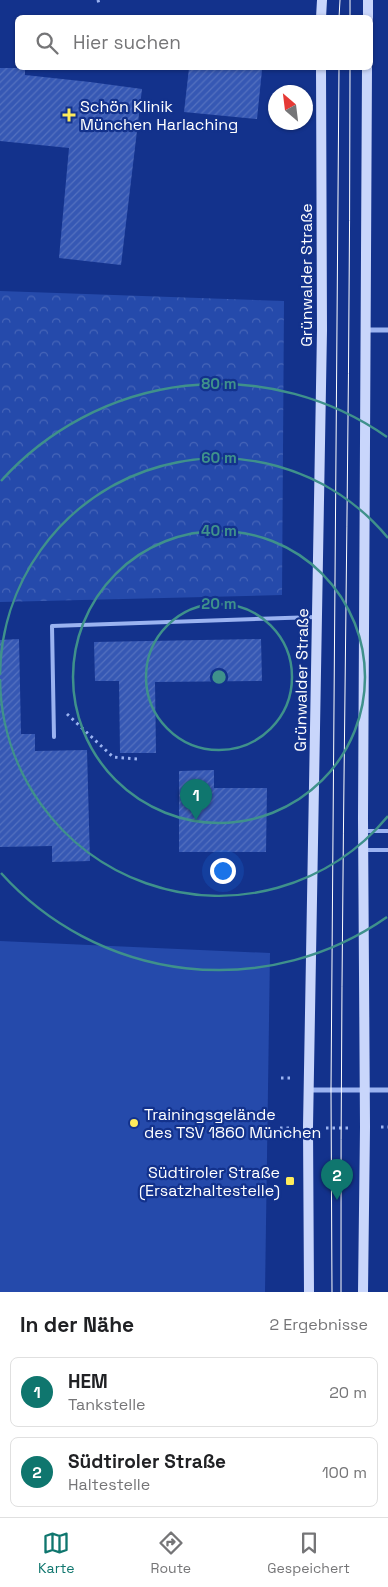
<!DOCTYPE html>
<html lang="de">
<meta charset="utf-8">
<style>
:root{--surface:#fff;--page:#f6f6f6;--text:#202124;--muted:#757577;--line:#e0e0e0;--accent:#0f766e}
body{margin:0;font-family:"Space Grotesk",sans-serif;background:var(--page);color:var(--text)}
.compass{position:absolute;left:268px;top:85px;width:45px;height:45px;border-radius:50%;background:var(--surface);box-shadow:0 1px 4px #0004;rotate:332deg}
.you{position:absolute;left:222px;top:870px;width:18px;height:18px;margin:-12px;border:4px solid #fff;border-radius:50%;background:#1a73e8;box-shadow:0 0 0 8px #1a73e833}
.badge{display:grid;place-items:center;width:32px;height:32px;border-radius:50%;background:var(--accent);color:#fff;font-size:16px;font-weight:700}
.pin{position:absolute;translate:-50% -41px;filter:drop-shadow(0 1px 2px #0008)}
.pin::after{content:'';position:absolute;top:26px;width:18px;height:15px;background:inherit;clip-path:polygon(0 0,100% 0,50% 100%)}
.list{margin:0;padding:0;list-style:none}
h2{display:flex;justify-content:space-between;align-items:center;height:65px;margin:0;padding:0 20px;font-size:21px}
h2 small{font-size:16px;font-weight:400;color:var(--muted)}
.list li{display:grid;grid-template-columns:32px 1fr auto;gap:15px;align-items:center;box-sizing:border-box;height:70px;margin:0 10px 10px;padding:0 10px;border:1px solid var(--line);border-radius:8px}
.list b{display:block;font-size:19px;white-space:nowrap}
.list p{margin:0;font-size:16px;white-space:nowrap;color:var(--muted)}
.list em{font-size:16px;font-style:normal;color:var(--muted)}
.icon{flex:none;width:28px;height:28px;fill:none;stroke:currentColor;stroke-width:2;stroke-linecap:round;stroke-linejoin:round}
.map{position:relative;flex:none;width:388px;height:1292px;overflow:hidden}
.search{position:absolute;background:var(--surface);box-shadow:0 1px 4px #0004;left:15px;right:15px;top:15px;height:55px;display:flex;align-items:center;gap:12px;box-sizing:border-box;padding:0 18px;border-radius:8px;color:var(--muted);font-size:19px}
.sheet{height:225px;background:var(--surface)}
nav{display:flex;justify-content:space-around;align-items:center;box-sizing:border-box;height:70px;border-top:1px solid var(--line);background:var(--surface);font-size:14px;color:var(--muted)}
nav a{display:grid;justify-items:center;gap:2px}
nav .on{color:var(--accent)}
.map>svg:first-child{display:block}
.park{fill:url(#park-crowns)}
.pitch{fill:#254aab}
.building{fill:url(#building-hatch)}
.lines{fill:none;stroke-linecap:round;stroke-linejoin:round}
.path{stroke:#9bb3f1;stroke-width:3;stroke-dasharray:2.5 4;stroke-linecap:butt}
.service{stroke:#9bb3f1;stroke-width:4}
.minor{stroke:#9bb3f1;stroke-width:5}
.secondary{stroke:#c9d6fb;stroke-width:10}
.tram{stroke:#fff;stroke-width:1}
.ring{fill:none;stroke:#3f918b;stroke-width:2.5}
.poi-dot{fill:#ffec5b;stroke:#13328c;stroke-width:2}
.labels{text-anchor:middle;stroke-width:4.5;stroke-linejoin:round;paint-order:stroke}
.poi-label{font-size:16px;fill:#fff;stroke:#13328c;text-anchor:start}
.street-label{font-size:16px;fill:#fff;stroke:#13328c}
.centre{fill:#3f918b;stroke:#13328c;stroke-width:2.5}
.ring-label{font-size:15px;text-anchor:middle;font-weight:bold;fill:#3f918b;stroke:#13328c;stroke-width:4.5;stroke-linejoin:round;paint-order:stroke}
</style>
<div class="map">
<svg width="388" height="1292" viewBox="0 0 388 1292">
<defs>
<pattern id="park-crowns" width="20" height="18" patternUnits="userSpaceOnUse" patternTransform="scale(1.25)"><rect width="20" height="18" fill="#254aab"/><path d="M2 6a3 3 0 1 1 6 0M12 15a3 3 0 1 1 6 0" fill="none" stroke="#4665b8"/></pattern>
<pattern id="building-hatch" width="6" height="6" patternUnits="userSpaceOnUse" patternTransform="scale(1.25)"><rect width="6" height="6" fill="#3658b4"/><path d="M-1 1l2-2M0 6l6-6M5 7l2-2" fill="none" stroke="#5471bf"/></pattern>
</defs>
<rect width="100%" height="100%" fill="#13328c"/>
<path class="park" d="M0,291L284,301L282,595L0,602Z"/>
<path class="pitch" d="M0,941L270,953L265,1292H0Z"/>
<path class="building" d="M0,68H25V75L90,82L142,89L121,265L59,258L69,148L0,141Z
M189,68H241L262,70L257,119L184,112Z
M19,639L21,734H35V751L87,750L90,861L52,862V846L0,847V640Z
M261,639L262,681L155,682L156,753H120L119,681H95L94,642Z
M214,770V788H267L266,852H179V771Z"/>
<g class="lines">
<path class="path" d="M98,0L99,4
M67,714L113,757L137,759
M281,1078H293
M381,1127H388
M280,1128H292
M326,1128H349"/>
<path class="service" d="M54,737L52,626L316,617
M365,831H388
M365,850H388"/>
<path class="minor" d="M366,330H388
M309,1090H388"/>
<path class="secondary" d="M321,18L322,0
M368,18V0
M309,1292L308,1127L322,330L321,68
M363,1292L365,1127L363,819L367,68"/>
<path class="tram" d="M339,18L340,0
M350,18V0
M332,1292L331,1090L339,68
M341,1292C340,884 350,476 350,68"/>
</g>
<g class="ring">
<circle cx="219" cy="677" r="73"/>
<circle cx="219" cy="677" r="146"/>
<path d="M388 816A219 219 0 0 1 0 679M0 675A219 219 0 0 1 388 538"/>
<path d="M387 917A293 293 0 0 1 1 873M1 481A293 293 0 0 1 387 437"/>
</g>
<g class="poi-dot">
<path d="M66.5 107.5h5v5h5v5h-5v5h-5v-5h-5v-5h5z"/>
<circle cx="134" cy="1123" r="5"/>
<rect x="285" y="1176" width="10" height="10" rx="2.5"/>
</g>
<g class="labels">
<g class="poi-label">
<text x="80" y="112">Schön Klinik<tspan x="80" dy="18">München Harlaching</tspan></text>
<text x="144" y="1120">Trainingsgelände<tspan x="144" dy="18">des TSV 1860 München</tspan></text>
<text x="280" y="1178" text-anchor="end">Südtiroler Straße<tspan x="280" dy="18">(Ersatzhaltestelle)</tspan></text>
</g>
<g class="street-label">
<text transform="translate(306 275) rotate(-90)" y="6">Grünwalder Straße</text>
<text transform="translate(301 680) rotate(-89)" y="6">Grünwalder Straße</text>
</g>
</g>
<circle cx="219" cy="677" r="8" class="centre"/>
<g class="ring-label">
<text x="219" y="389">80 m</text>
<text x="219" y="463">60 m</text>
<text x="219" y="536">40 m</text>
<text x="219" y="609">20 m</text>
</g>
</svg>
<svg class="compass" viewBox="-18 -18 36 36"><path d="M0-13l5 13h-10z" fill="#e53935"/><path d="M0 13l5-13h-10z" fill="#757577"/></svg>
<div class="you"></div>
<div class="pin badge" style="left:196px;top:820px">1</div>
<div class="pin badge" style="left:337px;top:1200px">2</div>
<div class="search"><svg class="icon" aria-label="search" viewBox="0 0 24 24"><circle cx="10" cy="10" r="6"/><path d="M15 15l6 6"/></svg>Hier suchen</div>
</div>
<section class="sheet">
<h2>In der Nähe<small>2 Ergebnisse</small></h2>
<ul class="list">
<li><span class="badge">1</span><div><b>HEM</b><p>Tankstelle</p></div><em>20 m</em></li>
<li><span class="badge">2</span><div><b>Südtiroler Straße</b><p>Haltestelle</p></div><em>100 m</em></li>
</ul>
</section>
<nav>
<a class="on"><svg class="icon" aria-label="map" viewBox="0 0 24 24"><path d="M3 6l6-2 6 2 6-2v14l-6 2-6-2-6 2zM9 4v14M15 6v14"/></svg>Karte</a>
<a><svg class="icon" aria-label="directions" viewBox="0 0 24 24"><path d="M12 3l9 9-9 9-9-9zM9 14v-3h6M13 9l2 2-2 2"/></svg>Route</a>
<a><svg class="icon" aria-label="saved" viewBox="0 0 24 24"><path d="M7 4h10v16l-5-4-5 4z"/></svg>Gespeichert</a>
</nav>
